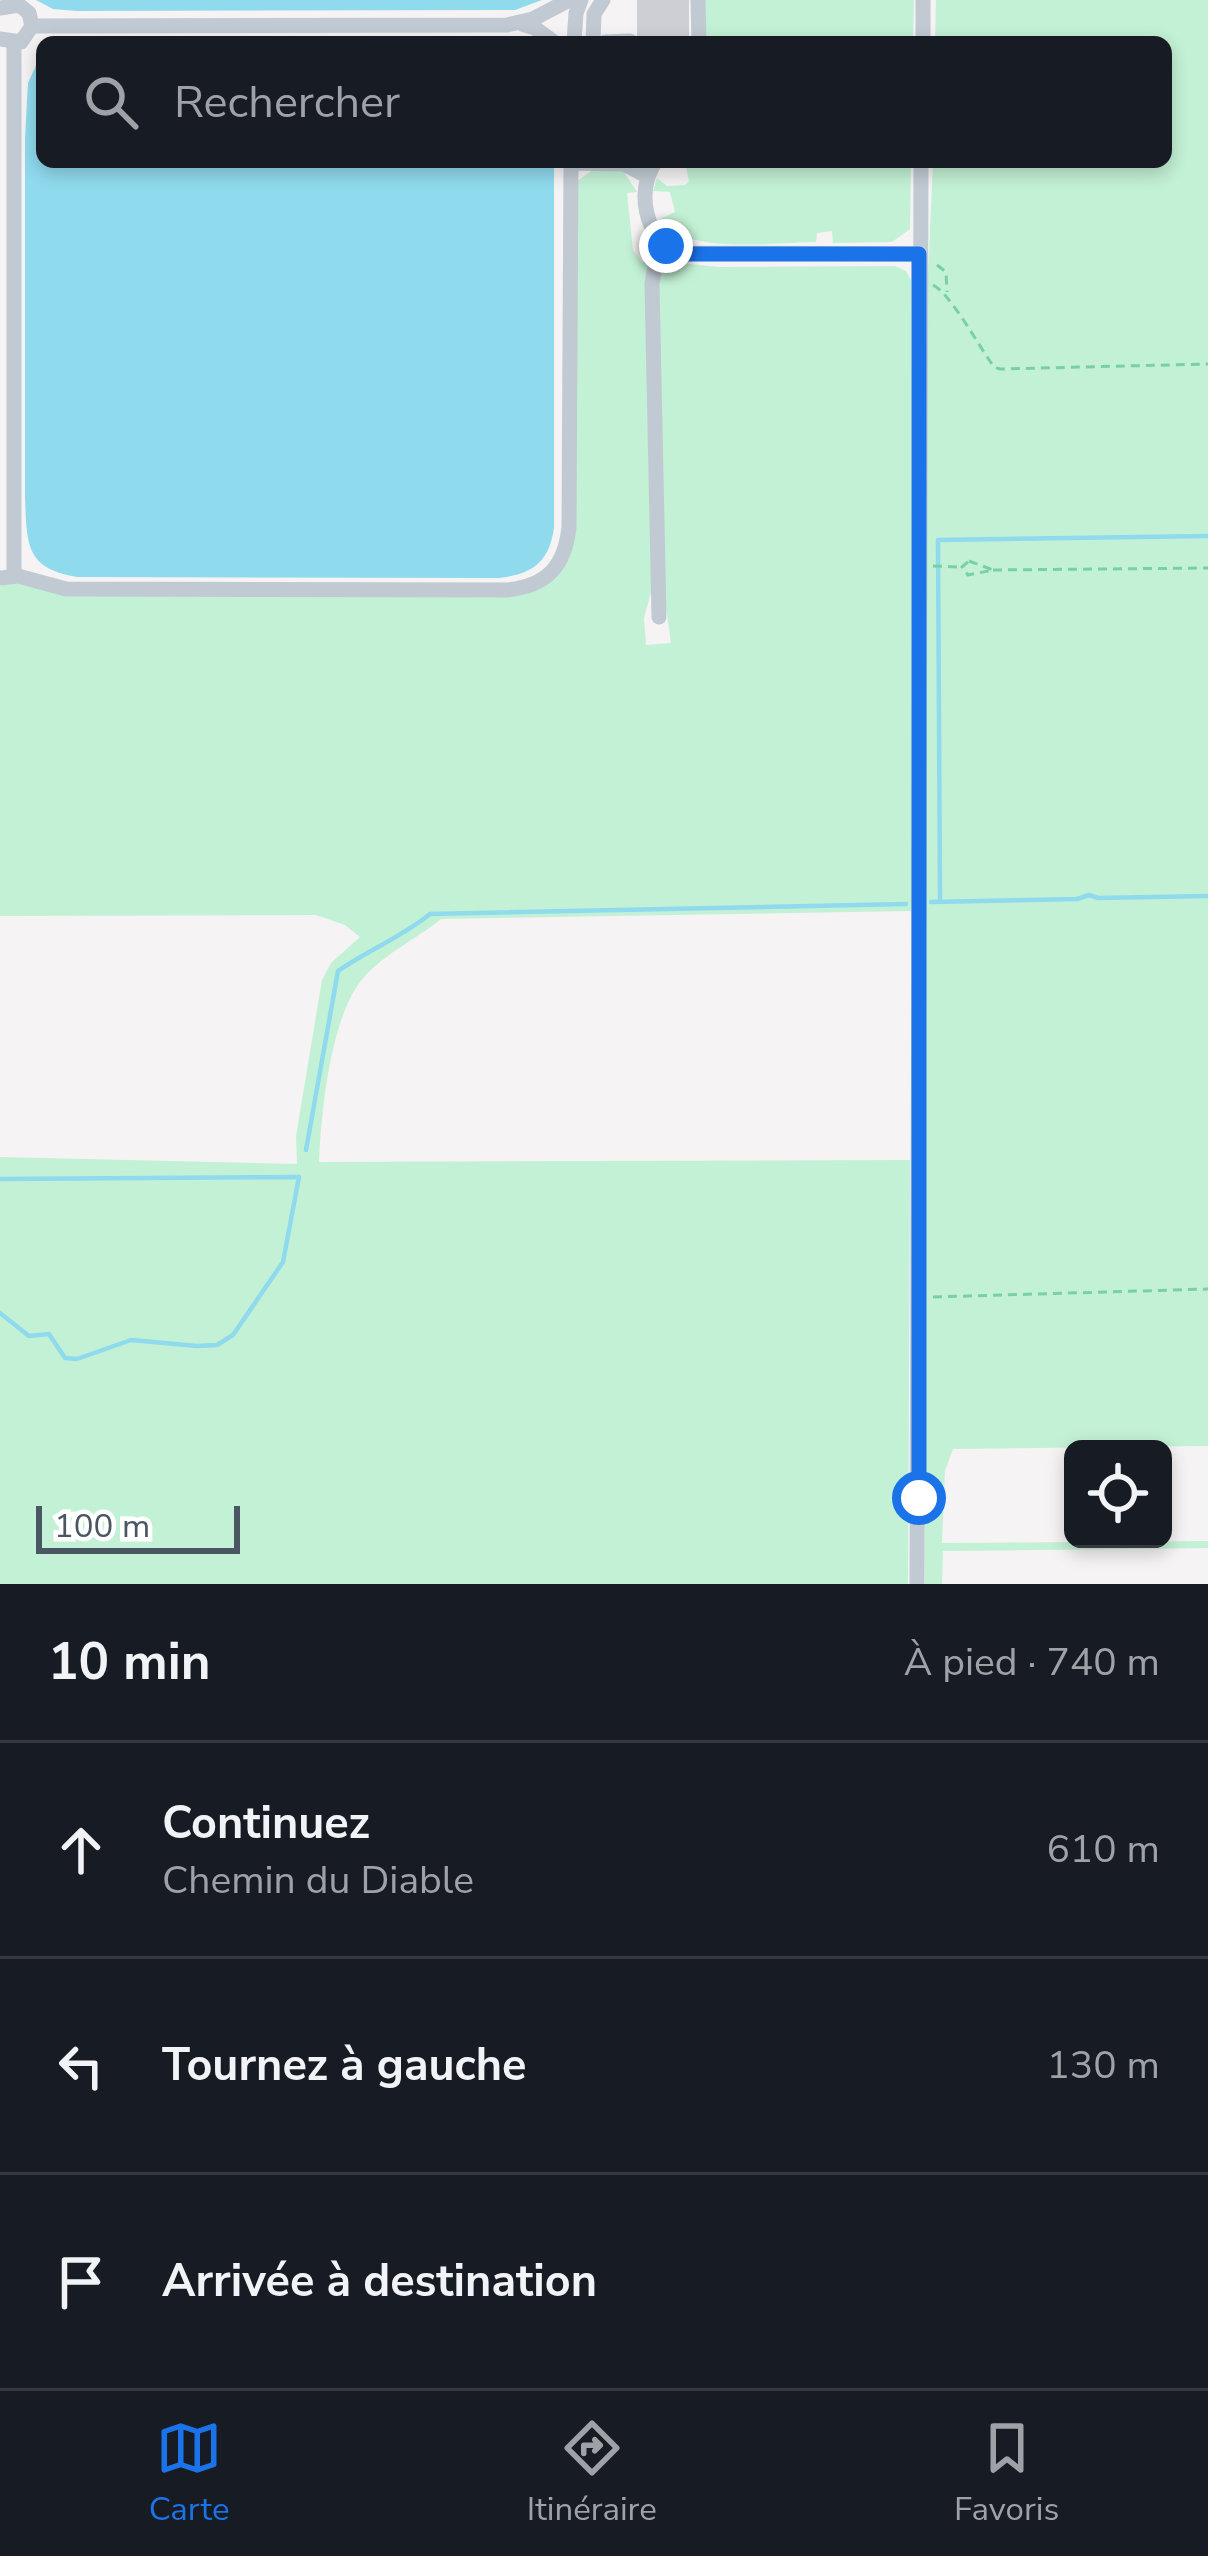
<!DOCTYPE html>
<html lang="fr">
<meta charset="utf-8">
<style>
:root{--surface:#171b24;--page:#242831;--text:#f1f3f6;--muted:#9ea1a6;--line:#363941;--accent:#1a73e8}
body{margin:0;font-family:"Nunito Sans",sans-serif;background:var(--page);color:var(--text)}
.controls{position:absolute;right:36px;bottom:36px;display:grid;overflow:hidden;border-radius:18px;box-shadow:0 6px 18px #0003}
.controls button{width:108px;height:108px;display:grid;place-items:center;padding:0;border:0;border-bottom:3px solid var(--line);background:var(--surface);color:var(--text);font:60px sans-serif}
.scale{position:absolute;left:36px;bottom:30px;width:204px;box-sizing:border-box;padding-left:12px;border:6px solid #4a5661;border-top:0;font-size:33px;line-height:42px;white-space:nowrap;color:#4a5661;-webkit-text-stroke:9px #fff;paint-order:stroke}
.stop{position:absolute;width:36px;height:36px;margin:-27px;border:9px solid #1a73e8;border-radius:50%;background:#fff}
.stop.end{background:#1a73e8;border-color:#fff;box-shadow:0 3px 12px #0008}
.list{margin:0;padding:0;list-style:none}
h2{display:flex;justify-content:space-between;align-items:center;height:156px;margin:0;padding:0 48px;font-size:51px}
h2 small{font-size:39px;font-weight:400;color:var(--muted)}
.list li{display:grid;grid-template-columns:78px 1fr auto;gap:36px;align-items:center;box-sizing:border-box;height:216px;padding:0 48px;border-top:3px solid var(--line)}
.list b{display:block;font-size:45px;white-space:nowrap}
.list p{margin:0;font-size:39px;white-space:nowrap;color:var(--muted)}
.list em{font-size:39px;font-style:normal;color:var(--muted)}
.icon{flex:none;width:66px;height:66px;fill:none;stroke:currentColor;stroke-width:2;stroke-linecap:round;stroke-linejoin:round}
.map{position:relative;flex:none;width:1208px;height:1584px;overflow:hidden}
.search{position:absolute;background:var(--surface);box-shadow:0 6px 18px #0003;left:36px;right:36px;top:36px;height:132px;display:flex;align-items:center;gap:30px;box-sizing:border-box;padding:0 42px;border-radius:18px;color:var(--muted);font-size:45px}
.sheet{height:804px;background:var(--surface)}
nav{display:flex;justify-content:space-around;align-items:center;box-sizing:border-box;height:168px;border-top:3px solid var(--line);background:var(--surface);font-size:33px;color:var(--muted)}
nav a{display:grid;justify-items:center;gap:6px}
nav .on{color:var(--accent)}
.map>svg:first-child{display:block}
.green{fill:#c3f1d5}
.water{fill:#90daee}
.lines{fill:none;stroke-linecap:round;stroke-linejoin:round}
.stream{stroke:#90daee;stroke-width:4.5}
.building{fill:#cdcfd5}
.path{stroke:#7ad0a6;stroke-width:3;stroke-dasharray:9 6;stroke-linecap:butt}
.minor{stroke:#c1cad2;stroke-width:15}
.route{stroke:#1a73e8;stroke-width:15}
</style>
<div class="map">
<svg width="1208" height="1584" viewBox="0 0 1208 1584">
<rect width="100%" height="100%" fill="#f5f3f3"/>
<path class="green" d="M705,0H914L913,42H706Z
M936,0H1208V1446L953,1449L945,1471L942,1543L1208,1541V1548L943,1551L942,1584H925L927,299L933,162H1166V42H935Z
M685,162H911L910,229L892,242L833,243L832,231L817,233L816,242C773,242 687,256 660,219L675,212L670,192L653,191L657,178L667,186L685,185L689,181Z
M606,168L622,169L637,192L627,193L633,250L642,262H649L653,585L644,618L646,645L671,643L664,592L656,284L662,267L671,262L719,267L895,266L906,271L911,280L912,911L441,919C415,940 380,956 360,982C330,1022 321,1113 319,1162L910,1160L908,1584H0V1157L297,1164L296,1136L322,980L331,963L360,937L345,925L316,915L0,916V586L11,582L57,593H492L564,564L576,182L591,171Z"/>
<path class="water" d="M36,0H542L515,10L77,11L53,9Z
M42,52V162H554V528C549,562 533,574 499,578L78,577C25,569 27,544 25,497V138L28,83Z"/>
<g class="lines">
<path class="stream" d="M940,900L938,540L1208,536
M931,902L1077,899L1089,895L1098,898L1208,896
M306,1150L338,971C368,950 402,937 430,914L906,904
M0,1179L299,1177L283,1262L233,1335L217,1345L197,1346L131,1340L77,1359L65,1358L49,1334L29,1336L0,1313"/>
</g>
<path class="building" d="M637,0H689V42H637Z"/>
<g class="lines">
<path class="path" d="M937,265L946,272L947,292
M933,285C950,293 980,348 994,367L1000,369L1208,364
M969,561L993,570L968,575L962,567Z
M933,566L960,567
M993,570L1208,568
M933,1297L1208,1289"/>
<path class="minor" d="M698,0L699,42
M0,8L19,5L29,13L32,26L21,42L0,39
M522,24L535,28L554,42
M32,26L507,25L533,19L569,0
M574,42L576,13L581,0
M593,42L594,14L603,0
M605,42L630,41
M923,42V0
M14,43V576
M655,162C636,193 645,235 676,253L919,254
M571,163L624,164L647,176
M0,578L18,576L66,589L507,590C547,586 565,566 569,527L571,162
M659,617L652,284L656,260L666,246
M917,1584L921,162"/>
</g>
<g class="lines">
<path class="route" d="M666,246L686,254H919V1498"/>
</g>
</svg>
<div class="controls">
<button><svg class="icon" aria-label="locate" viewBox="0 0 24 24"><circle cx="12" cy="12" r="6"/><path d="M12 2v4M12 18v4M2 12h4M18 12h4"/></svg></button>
</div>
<div class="scale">100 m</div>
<div class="stop" style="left:919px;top:1498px"></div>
<div class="stop end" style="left:666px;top:246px"></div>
<div class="search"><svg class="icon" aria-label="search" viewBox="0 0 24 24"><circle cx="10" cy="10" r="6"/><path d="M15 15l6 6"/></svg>Rechercher</div>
</div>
<section class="sheet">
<h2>10 min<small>À pied · 740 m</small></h2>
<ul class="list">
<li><svg class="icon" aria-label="ahead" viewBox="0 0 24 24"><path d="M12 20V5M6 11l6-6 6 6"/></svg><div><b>Continuez</b><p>Chemin du Diable</p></div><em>610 m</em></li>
<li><svg class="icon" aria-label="left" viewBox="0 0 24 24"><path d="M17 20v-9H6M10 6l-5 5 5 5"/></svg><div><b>Tournez à gauche</b></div><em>130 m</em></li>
<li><svg class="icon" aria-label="arrive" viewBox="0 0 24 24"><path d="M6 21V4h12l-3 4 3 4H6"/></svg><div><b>Arrivée à destination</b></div></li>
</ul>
</section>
<nav>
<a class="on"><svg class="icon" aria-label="map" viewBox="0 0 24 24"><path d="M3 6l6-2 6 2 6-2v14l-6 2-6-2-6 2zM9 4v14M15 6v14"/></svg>Carte</a>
<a><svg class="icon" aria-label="directions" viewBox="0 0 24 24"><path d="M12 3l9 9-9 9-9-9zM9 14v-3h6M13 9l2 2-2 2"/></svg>Itinéraire</a>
<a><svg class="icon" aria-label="saved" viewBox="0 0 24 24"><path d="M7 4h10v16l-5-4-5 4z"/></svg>Favoris</a>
</nav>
